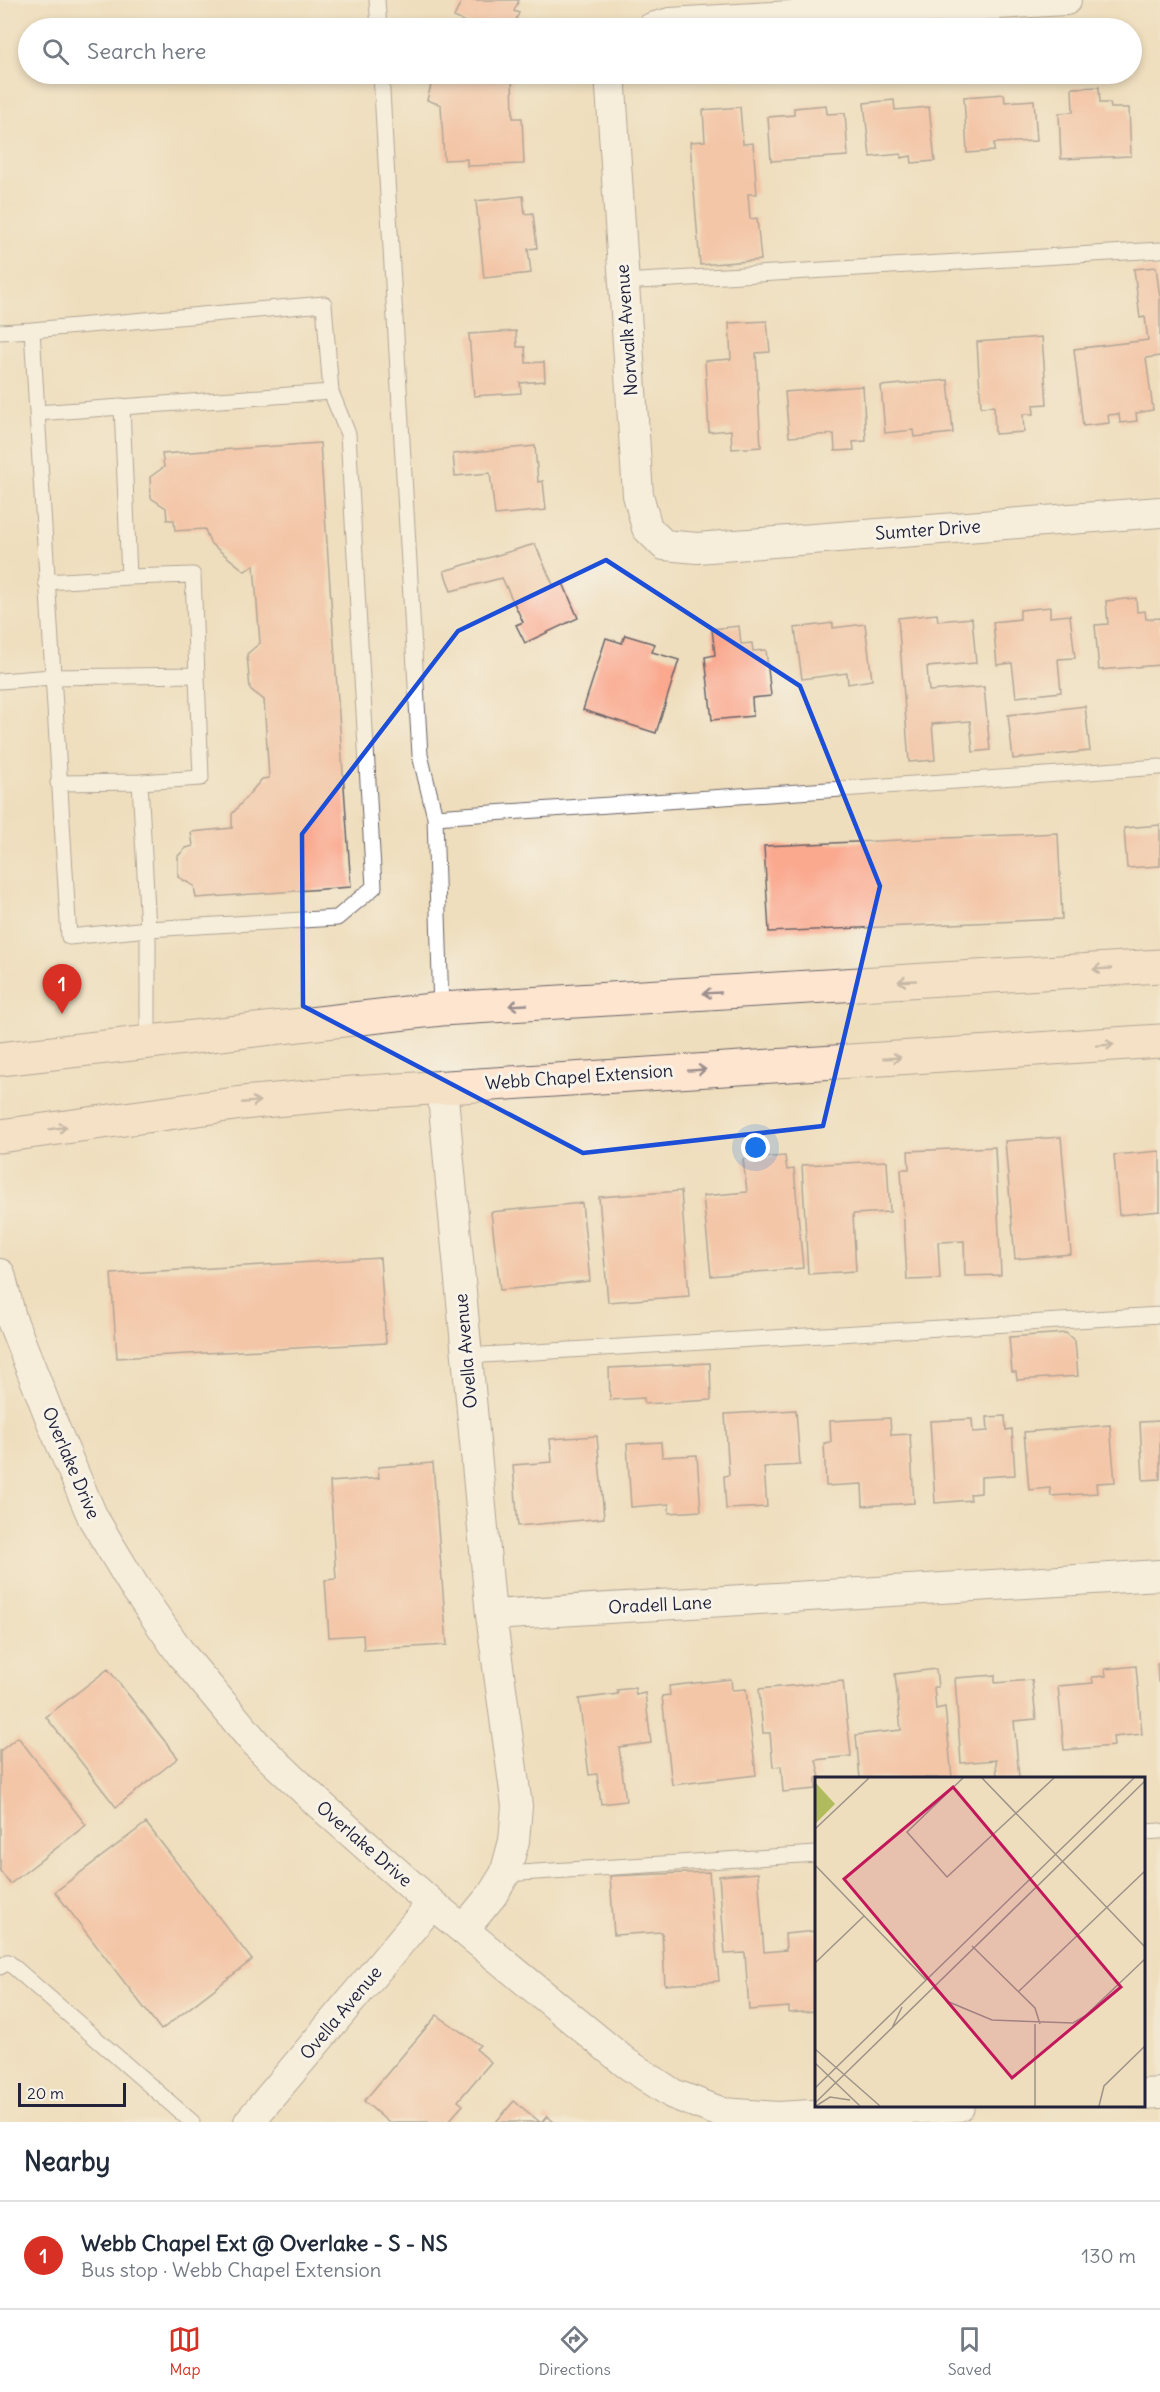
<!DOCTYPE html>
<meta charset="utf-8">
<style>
:root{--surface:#fff;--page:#f2f2f3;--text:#1f2937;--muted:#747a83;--line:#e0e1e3;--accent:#d93025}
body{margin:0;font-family:Delius,sans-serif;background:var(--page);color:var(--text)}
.scale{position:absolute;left:18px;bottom:15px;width:108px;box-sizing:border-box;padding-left:6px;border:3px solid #22223b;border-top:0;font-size:16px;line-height:21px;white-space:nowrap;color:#22223b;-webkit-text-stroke:4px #f7f3e8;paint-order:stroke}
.you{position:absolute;left:756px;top:1148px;width:21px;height:21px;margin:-15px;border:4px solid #fff;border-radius:50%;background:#1a73e8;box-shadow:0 0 0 9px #1a73e833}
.badge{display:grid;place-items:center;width:39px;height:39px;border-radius:50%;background:var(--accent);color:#fff;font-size:20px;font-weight:700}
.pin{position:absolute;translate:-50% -50px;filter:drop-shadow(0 2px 3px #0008)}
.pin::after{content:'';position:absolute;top:32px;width:21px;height:18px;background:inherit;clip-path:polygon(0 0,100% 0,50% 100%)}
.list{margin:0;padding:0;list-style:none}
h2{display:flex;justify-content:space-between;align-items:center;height:78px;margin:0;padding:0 24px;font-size:26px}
h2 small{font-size:20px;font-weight:400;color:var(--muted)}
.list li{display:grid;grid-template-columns:39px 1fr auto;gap:18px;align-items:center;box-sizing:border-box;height:108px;padding:0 24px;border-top:2px solid var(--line)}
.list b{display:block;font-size:22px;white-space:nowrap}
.list p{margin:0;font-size:20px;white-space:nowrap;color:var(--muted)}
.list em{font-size:20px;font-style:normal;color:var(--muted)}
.icon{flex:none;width:33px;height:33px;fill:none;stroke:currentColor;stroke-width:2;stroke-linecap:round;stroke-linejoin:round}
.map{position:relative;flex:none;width:1160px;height:2122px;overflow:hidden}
.search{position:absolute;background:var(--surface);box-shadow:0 3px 9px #0003;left:18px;right:18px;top:18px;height:66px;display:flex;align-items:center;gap:15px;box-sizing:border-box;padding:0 21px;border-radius:33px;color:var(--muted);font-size:22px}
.sheet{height:186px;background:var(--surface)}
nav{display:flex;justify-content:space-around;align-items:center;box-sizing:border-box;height:84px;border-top:2px solid var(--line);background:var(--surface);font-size:16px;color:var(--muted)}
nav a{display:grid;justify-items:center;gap:3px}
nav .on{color:var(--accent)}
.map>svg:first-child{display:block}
.building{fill:#faa88e}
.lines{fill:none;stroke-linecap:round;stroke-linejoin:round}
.lane-casing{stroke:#6a6468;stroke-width:17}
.street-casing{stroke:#6a6468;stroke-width:32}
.secondary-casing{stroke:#6a6468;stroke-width:35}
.lane{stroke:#fff;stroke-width:15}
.street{stroke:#fff;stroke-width:30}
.secondary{stroke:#fde5d0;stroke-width:33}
.oneway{stroke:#9a8d8d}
.marked{fill:none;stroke:#1d4ed8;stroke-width:4.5;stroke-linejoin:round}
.labels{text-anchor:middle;stroke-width:6;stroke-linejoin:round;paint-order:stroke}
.street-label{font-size:18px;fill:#22223b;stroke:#f7f3e8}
.inset-road{fill:none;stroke:#9d9389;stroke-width:1.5}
.view{fill:#c2185b;fill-opacity:0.15;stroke:#c2185b;stroke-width:3}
.inset-edge{fill:none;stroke:#22223b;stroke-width:3}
</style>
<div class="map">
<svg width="1160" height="2122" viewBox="0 0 1160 2122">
<rect width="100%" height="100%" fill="#f7f3e8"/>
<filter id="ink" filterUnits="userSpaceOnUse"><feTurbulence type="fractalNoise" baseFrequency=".0167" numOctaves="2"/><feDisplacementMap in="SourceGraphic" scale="12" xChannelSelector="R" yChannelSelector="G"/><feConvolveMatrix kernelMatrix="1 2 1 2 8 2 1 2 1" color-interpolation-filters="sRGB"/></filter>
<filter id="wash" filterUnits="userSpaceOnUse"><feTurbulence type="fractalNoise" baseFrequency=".008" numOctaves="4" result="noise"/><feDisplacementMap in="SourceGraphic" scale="24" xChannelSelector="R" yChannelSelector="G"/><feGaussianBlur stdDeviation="1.35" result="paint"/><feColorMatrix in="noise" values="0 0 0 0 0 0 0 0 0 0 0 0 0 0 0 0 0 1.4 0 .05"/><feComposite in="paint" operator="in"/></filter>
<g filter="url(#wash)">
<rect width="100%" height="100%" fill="#efdebd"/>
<g id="blocks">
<path class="building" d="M462,0H519L514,11L519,13L512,28H478L454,17Z
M421,74H512L513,118H522L524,164L467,166V159L444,160L441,105L427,100L433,78Z
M1099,87L1100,103H1110L1111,108H1129L1131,156L1061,159L1059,113L1073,112L1072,88Z
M1004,94L1005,102L1034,100L1037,141L994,143V151L967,153L964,97Z
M894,100L895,110L929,107L935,161L912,163L911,156L901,158V154L870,157L864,103Z
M826,105L827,114L845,113L848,156L771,161L768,117L794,115V108Z
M740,107L743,144L753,143L757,194H748L750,219L757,218L761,260L700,265L690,142L705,141L703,110Z
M523,196L525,214L533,213L537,248L528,249L531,273L484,278L476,201Z
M1156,267L1160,298V356L1146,358L1153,410L1136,413L1137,421L1120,423L1119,414L1108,415L1109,423L1083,426L1074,349L1148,340L1145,317L1140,318L1134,269Z
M767,321L770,352L756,353L761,447L732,449L731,430L709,432L705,361L731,359L729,323Z
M516,331L517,347H525L526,363L544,362L545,381L520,383L521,393L474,396L469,334Z
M1042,337L1047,404L1033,405L1034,414H1023L1024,432L995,434L994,406L981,407L977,342Z
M948,380L953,433L914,437L913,430L885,433L881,386Z
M863,386L866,441L853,442L854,450L835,451L834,434L789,437L785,392Z
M320,443L351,887L196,898L194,886L178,877V856L186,848L193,846L191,832L232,828V814L262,779L269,778L264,700L250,689L247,654L260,643L254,565L245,571L210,543L205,529L175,531L174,520H167L166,508L151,498L150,477L164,467L162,454Z
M535,446L538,482L543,481L546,510L495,515L490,473L455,476L453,454Z
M535,544L554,587L563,583L578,618L525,643L516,625L523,622L502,578L451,591L444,571Z
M1136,598L1137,612L1145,611L1146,619L1160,618V665L1099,670L1095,625L1108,624L1106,601Z
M1050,607V617L1070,615L1075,658L1058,659L1061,692L1016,697L1012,663L997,665L993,622L1020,619V610Z
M937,614L938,621L972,618L976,663L927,667L929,691L984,687L990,750L973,752L970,721L932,724L935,760L909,762L898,618Z
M833,623V628L865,624L872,680L848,684L847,673L802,679L795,628Z
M739,626L741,644L752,643L753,651L766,650L771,696L752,698L753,716L712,720L705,657L715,655L712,629Z
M625,635L655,644L652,652L679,660L656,733L583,710L606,638L622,643Z
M1085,706L1090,751L1013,759L1008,715Z
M1160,825V866L1127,868L1124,828Z
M1058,833L1062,919L769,932L764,846Z
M1061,1137L1071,1254L1015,1259L1005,1141Z
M995,1147L1001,1275L965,1276L964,1241L938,1242L940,1279L907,1280L901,1169H909L908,1151Z
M1160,1151V1211L1119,1215L1114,1155Z
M785,1156L787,1170L794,1169L803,1268L711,1276L703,1196L747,1192L743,1159Z
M887,1161L890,1212L853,1214L856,1271L808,1274L802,1165Z
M681,1191L689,1296L608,1302L599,1197Z
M582,1203L590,1281L500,1290L491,1212Z
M380,1258L386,1343L117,1358L111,1274Z
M1066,1333L1075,1341L1078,1376L1017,1380L1016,1372H1012L1009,1337Z
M710,1363L711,1400L644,1404V1398L610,1400L609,1368Z
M796,1410L800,1465L764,1467L767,1507L726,1509L724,1476L729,1475L725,1414Z
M1005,1416L1006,1430L1012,1429L1015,1475L981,1477V1493L970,1494L971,1500L935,1503L930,1421L972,1419L973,1432L988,1431L987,1417Z
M890,1418L891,1435L910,1434L914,1503L863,1506L862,1484L826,1486L824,1443L831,1442L830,1421Z
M1160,1421V1479L1143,1480L1140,1422Z
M1110,1425L1115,1482L1096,1483L1097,1493L1051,1496L1050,1488L1029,1490L1024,1432Z
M597,1436L604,1518L518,1526L513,1465L552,1462L550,1439Z
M661,1442L662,1457L697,1455L701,1511L669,1513V1504L631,1507L627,1444Z
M433,1463L447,1645L364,1650L363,1635L329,1637L325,1580L336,1579L330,1482L379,1478L378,1467Z
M1157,1664H1160V1682H1158Z
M1136,1666L1142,1734L1113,1737L1114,1746L1064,1750L1058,1686L1093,1683L1092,1677L1106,1676L1105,1669Z
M108,1669L178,1758L116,1807L46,1717Z
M936,1669L938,1687H934L936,1709L945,1707L952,1778H860L856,1735L901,1730L895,1674Z
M995,1675V1683L1032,1680L1036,1719L1014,1721L1019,1778H997L996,1760L961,1763L955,1678Z
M731,1679L732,1690L746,1689L756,1775L672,1785L662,1696L670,1695L669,1686Z
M843,1681L851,1756L816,1760L820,1778H816V1789L783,1792L781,1766L773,1767L770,1733H763L759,1689Z
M635,1688L636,1695L645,1693L651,1743L619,1747L626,1801L601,1804L597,1774L589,1775L579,1699L618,1694L617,1690Z
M18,1737L86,1825L10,1884L0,1871V1751Z
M146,1823L252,1960L161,2030L55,1892Z
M709,1872L719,1981L665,1985L662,1932L614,1935L610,1876Z
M758,1873L764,1952L786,1950L785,1934L816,1931V2011L789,2013V2007L749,2010L745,1953L725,1954L719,1876Z
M437,2015L480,2045L476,2049L491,2062L458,2101L463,2105L448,2122H388L364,2101Z
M514,2101L540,2122H496Z
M547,2116L554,2122H542Z"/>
</g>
</g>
<g filter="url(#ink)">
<use href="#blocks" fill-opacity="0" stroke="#6a6468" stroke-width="1.5"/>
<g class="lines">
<g class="lane-casing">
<path id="lane" d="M377,0L379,28
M381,74L420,755L435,817
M623,282L1160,250
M32,330L324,304L331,392L348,434L374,887L337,918L148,929L140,782L201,778L193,575L129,577L46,582
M0,332L32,330L69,937L148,929V1041
M122,406L129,577
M37,413L331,392
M0,681L52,677L197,675
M58,783L140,782
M441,1009L435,817L1160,767
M466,1356L1160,1315
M1144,1832L1160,1831
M505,1874L816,1854
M0,1967L8,1962L192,2122"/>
</g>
<g class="street-casing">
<path id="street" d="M652,28L670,23L1066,0
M612,74L611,88L638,495L647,528L664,545L697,548L1160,512
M442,1086L491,1615L517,1806L514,1841L505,1874L492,1895L464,1929
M0,1274L11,1318L54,1427L93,1518L134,1586L181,1654L256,1744L317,1802L432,1904L626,2063L673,2094L723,2113L778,2117L959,2106
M491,1615L1160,1575
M1144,2094L1160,2093
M249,2122L432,1904"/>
</g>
<g class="secondary-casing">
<path id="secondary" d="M0,1059L441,1009L1160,966
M0,1136L242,1103L353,1093L1160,1041"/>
</g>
<use href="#lane" class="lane"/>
<use href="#street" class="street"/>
<use href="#secondary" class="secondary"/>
</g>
<defs><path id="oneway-shaft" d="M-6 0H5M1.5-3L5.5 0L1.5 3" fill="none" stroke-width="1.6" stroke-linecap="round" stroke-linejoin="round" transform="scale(1.5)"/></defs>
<g class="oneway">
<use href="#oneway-shaft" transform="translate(1102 969) rotate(177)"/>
<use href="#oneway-shaft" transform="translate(907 981) rotate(177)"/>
<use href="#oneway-shaft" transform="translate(712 993) rotate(177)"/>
<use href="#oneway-shaft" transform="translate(518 1005) rotate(177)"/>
<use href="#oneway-shaft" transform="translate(1105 1045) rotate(-4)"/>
<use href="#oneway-shaft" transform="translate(892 1058) rotate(-4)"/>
<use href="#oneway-shaft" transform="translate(697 1070) rotate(-4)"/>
<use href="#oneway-shaft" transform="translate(251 1102) rotate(-5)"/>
<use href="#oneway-shaft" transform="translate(58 1128) rotate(-8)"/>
</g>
</g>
<path d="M0 0H1160V2122H0ZM606,560L800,686L880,886L823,1126L583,1153L303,1006L302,834L458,631Z" fill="#efdebd" fill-opacity=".55" fill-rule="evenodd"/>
<path class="marked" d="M606,560L800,686L880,886L823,1126L583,1153L303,1006L302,834L458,631Z"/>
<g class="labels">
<g class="street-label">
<text transform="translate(627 330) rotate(-94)" y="6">Norwalk Avenue</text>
<text transform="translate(928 530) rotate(-4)" y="6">Sumter Drive</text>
<text transform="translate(579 1077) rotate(-4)" y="6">Webb Chapel Extension</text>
<text transform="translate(466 1351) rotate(-95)" y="6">Ovella Avenue</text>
<text transform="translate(71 1463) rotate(67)" y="6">Overlake Drive</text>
<text transform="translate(660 1605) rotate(-3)" y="6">Oradell Lane</text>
<text transform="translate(364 1844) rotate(41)" y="6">Overlake Drive</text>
<text transform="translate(341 2013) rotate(-50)" y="6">Ovella Avenue</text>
</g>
</g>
<g transform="translate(815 1777)">
<rect width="330" height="330" fill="#efdebd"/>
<path d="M0,5L20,27L0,47Z" fill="#afbb5d"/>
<path class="inset-road" d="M148,1L92,55L132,100L239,1M167,1L330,170M0,52L54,1M0,88L111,203M157,169L220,231L225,247M0,186L49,139M118,210L134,225L177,243L258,246L270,239L330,182M203,215L330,94M220,247V329M77,251L87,230M0,272L65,329M0,286L45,329M0,311L319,1M0,326L330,4M1,329L15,320L35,323M284,329L289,309L330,269"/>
<path class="view" d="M138,10L306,210L197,301L29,102Z"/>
<rect width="330" height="330" class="inset-edge"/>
</g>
</svg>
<div class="scale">20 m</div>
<div class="you"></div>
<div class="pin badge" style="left:62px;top:1014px">1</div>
<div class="search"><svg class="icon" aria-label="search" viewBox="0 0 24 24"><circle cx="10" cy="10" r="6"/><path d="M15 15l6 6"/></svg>Search here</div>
</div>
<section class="sheet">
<h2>Nearby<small></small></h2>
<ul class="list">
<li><span class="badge">1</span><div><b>Webb Chapel Ext @ Overlake - S - NS</b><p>Bus stop · Webb Chapel Extension</p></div><em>130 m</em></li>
</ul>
</section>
<nav>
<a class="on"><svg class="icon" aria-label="map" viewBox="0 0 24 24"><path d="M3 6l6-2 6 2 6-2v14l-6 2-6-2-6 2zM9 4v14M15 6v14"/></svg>Map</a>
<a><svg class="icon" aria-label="directions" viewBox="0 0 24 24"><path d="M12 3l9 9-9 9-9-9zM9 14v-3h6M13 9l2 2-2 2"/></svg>Directions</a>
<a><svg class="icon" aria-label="saved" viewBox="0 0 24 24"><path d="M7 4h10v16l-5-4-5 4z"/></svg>Saved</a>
</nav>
